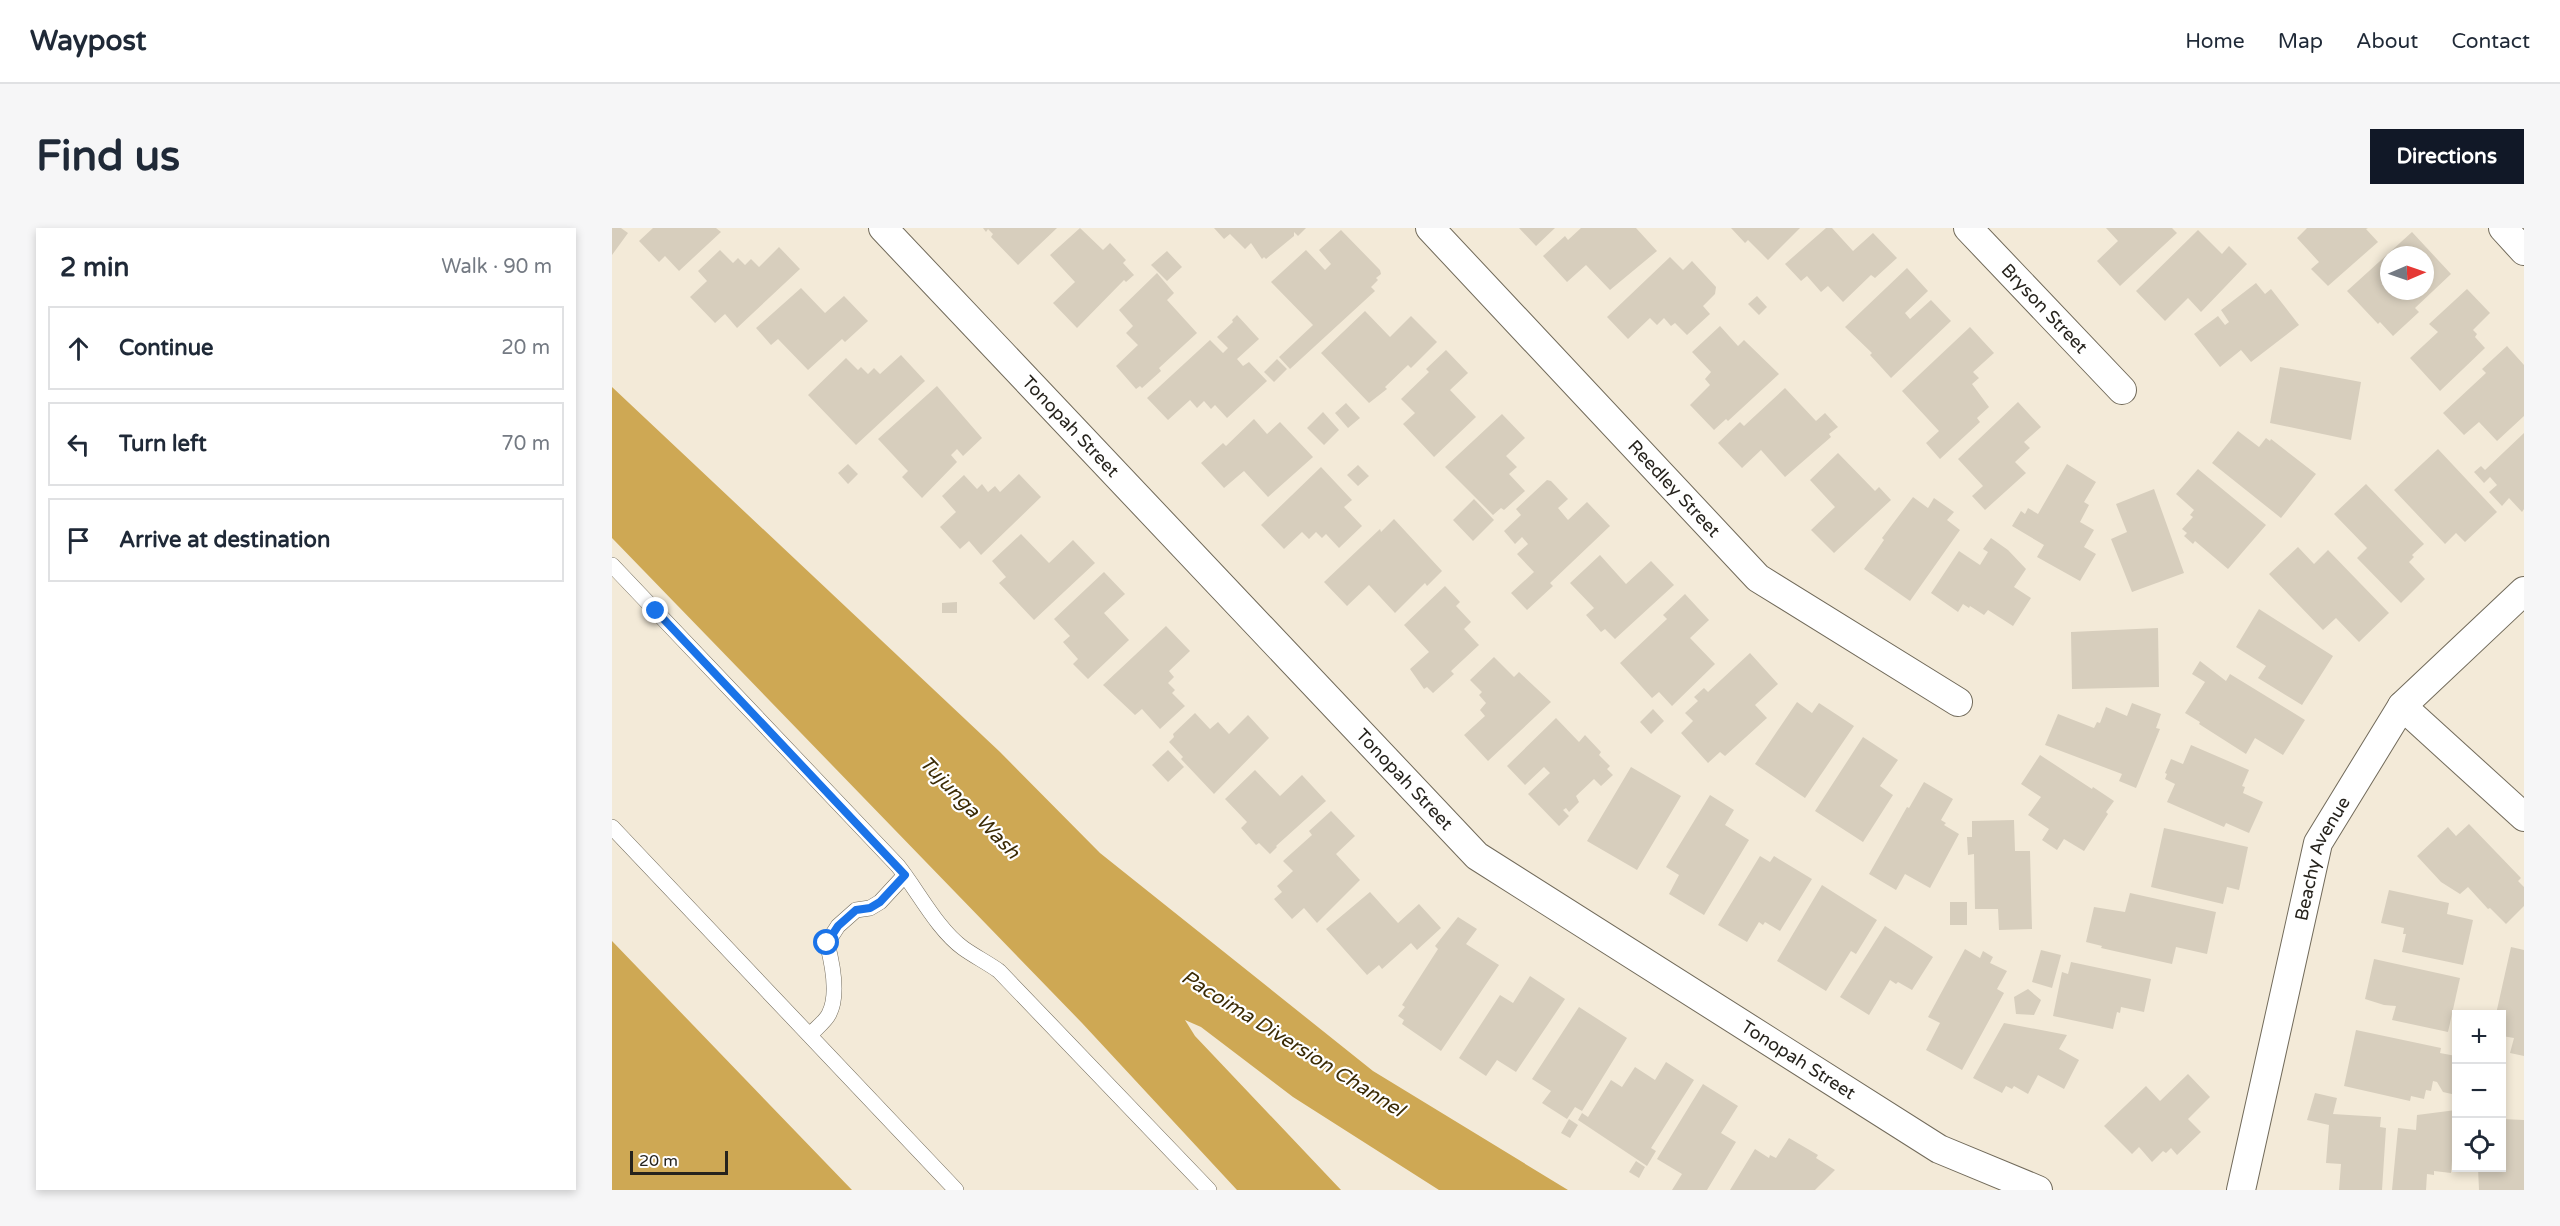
<!DOCTYPE html>
<meta charset="utf-8">
<style>
:root{--surface:#fff;--page:#f6f6f7;--text:#1f2937;--muted:#747a83;--line:#e0e1e3;--accent:#111827}
body{margin:0;font-family:"Varela Round",sans-serif;background:var(--page);color:var(--text)}
.controls{position:absolute;right:18px;bottom:18px;display:grid;overflow:hidden;border-radius:0px;box-shadow:0 3px 9px #0003}
.controls button{width:54px;height:54px;display:grid;place-items:center;padding:0;border:0;border-bottom:2px solid var(--line);background:var(--surface);color:var(--text);font:30px sans-serif}
.compass{position:absolute;left:1768px;top:18px;width:54px;height:54px;border-radius:50%;background:var(--surface);box-shadow:0 3px 9px #0003;rotate:88deg}
.scale{position:absolute;left:18px;bottom:15px;width:98px;box-sizing:border-box;padding-left:6px;border:3px solid #26231d;border-top:0;font-size:16px;line-height:21px;white-space:nowrap;color:#26231d;-webkit-text-stroke:4px #fff;paint-order:stroke}
.stop{position:absolute;width:18px;height:18px;margin:-14px;border:4px solid #1a73e8;border-radius:50%;background:#fff}
.stop.end{background:#1a73e8;border-color:#fff;box-shadow:0 2px 6px #0008}
.list{margin:0;padding:0;list-style:none}
h2{display:flex;justify-content:space-between;align-items:center;height:78px;margin:0;padding:0 24px;font-size:26px}
h2 small{font-size:20px;font-weight:400;color:var(--muted)}
.list li{display:grid;grid-template-columns:39px 1fr auto;gap:18px;align-items:center;box-sizing:border-box;height:84px;margin:0 12px 12px;padding:0 12px;border:2px solid var(--line);border-radius:0px}
.list b{display:block;font-size:22px;white-space:nowrap}
.list em{font-size:20px;font-style:normal;color:var(--muted)}
.icon{flex:none;width:33px;height:33px;fill:none;stroke:currentColor;stroke-width:2;stroke-linecap:round;stroke-linejoin:round}
.map{position:relative;flex:none;width:1912px;height:962px;overflow:hidden;border-radius:0px}
header{display:flex;align-items:center;gap:36px;box-sizing:border-box;height:84px;padding:0 30px;background:var(--surface);border-bottom:2px solid var(--line)}
header strong{font-size:28px}
nav{display:flex;gap:33px;margin-inline-start:auto;font-size:21px}
.intro{display:flex;align-items:center;justify-content:space-between;box-sizing:border-box;height:144px;padding:0 36px}
h1{margin:0;font-size:42px}
.button{padding:15px 27px;border-radius:0px;background:var(--accent);color:#fff;font-size:21px;font-weight:700}
main{display:flex;gap:36px;padding:0 36px}
aside{flex:1;background:var(--surface);border-radius:0px;box-shadow:0 3px 9px #0003}
.map>svg:first-child{display:block}
.water{fill:#cea854}
.building{fill:#d7cebd;fill-rule:evenodd}
.lines{fill:none;stroke-linecap:round;stroke-linejoin:round}
.lane-casing{stroke:#716a5a;stroke-width:16}
.street-casing{stroke:#716a5a;stroke-width:30}
.lane{stroke:#fff;stroke-width:15}
.street{stroke:#fff;stroke-width:28}
.route{stroke:#1a73e8;stroke-width:8}
.labels{text-anchor:middle;stroke-width:4.5;stroke-linejoin:round;paint-order:stroke}
.street-label{font-size:18px;fill:#26231d;stroke:#fff}
.water-label{font-size:20px;font-style:italic;fill:#3b2b05;stroke:#fff}
</style>
<header>
<strong>Waypost</strong>
<nav><a>Home</a><a>Map</a><a>About</a><a>Contact</a></nav>
</header>
<div class="intro"><h1>Find us</h1><a class="button">Directions</a></div>
<main>
<aside>
<h2>2 min<small>Walk · 90 m</small></h2>
<ul class="list">
<li><svg class="icon" aria-label="ahead" viewBox="0 0 24 24"><path d="M12 20V5M6 11l6-6 6 6"/></svg><div><b>Continue</b></div><em>20 m</em></li>
<li><svg class="icon" aria-label="left" viewBox="0 0 24 24"><path d="M17 20v-9H6M10 6l-5 5 5 5"/></svg><div><b>Turn left</b></div><em>70 m</em></li>
<li><svg class="icon" aria-label="arrive" viewBox="0 0 24 24"><path d="M6 21V4h12l-3 4 3 4H6"/></svg><div><b>Arrive at destination</b></div></li>
</ul>
</aside>
<div class="map">
<svg width="1912" height="962" viewBox="0 0 1912 962">
<rect width="100%" height="100%" fill="#f3ead8"/>
<path class="water" d="M0,159L388,524L488,625L761,843L956,962H827L681,869L589,799L573,792L583,808L729,962H625L470,795L0,310Z
M0,713L240,962H0Z"/>
<path class="building" d="M0,0H9L16,5L0,27Z
M41,0H104L109,4L67,43L53,28L47,34L27,13Z
M371,0H445L406,37L379,9L381,6L376,1L374,4Z
M468,0L491,22L498,15L514,32L511,35L522,47L514,54L512,52L465,100L441,75L463,54L438,27Z
M602,0H694L686,8L682,4V8L654,31L652,29L650,31L639,15L633,21L618,6L612,11Z
M907,0H943L924,18Z
M969,0H1024L1045,23L998,62L974,37L955,54L931,28L953,8L956,12Z
M1119,0H1188L1156,32L1136,12L1133,15Z
M1214,0H1220L1241,23L1261,5L1285,30L1263,50L1259,47L1231,74L1216,58L1209,64L1195,48L1189,53L1173,36Z
M1494,0H1560L1565,5L1508,58L1485,33L1506,13Z
M1695,0H1756L1754,1L1766,14L1716,58L1699,41L1707,34L1685,10Z
M729,2L768,42L769,46L764,50L766,52L759,59L763,63L678,141L667,129L701,97L659,54L694,22L713,42L719,36L707,22Z
M1586,2L1610,26L1617,18L1635,36L1589,84L1576,70L1553,93L1524,63Z
M1800,4L1839,46L1803,80L1807,84L1781,108L1768,94L1766,96L1735,63ZM1777,27H1813V63H1777Z
M167,19L188,41L125,100L113,86L103,95L78,69L95,53L86,43L108,22L121,35L126,30L133,37L139,31L147,39Z
M555,23L570,39L555,53L539,37Z
M1058,29L1071,42L1080,33L1104,59L1103,66L1091,78L1098,86L1075,107L1063,95L1059,98L1052,90L1045,97L1038,90L1016,111L995,89Z
M1295,40L1316,63L1293,85L1298,91L1319,72L1339,93L1279,150L1258,127L1260,125L1233,99Z
M545,45L562,65L555,72L585,105L547,140L549,143L530,160L528,158L524,161L504,138L526,117L514,105L521,98L507,82Z
M1644,55L1653,66L1659,61L1687,97L1639,134L1629,122L1608,139L1582,106L1606,88L1613,97L1617,94L1609,82Z
M189,60L213,85L232,68L256,93L233,114L230,111L196,142L166,111L159,117L144,100Z
M1855,61L1878,85L1861,102L1865,106L1863,109L1873,120L1828,163L1798,130L1826,104L1817,96Z
M1145,68L1155,79L1147,87L1136,76Z
M753,83L778,109L799,88L825,114L799,140L796,137L773,159L775,161L757,175L709,125Z
M625,87L647,111L625,131L631,138L637,134L655,153L615,190L603,177L599,181L592,173L585,180L578,172L556,192L535,170L598,112L611,125L616,120L605,109L621,94L620,92Z
M1108,98L1126,118L1132,112L1167,146L1116,193L1114,191L1102,202L1078,177L1098,157L1093,151L1099,144L1080,124Z
M1358,99L1382,125L1361,144L1367,150L1360,156L1377,179L1365,190L1368,194L1328,231L1314,215L1327,203L1290,163Z
M1895,118L1912,137V188L1885,213L1867,194L1852,207L1831,185L1874,145L1870,141Z
M834,122L856,145L838,162L864,189L822,229L791,196L803,185L789,171L817,144L814,141Z
M289,127L313,153L244,217L196,167L234,130L246,142L249,139L256,146L262,140L268,146Z
M665,131L675,141L662,154L652,144Z
M1668,139L1749,154L1739,212L1658,195Z
M325,158L370,210L351,228L345,221L339,227L345,234L310,270L290,249L296,243L266,211Z
M1173,160L1204,193L1213,185L1226,199L1217,206L1219,209L1173,249L1149,222L1130,240L1106,215L1128,194L1132,198Z
M1406,174L1429,199L1412,214L1418,220L1403,234L1414,245L1373,282L1360,268L1371,258L1346,231Z
M734,175L748,190L736,200L723,185Z
M711,184L727,202L712,217L695,200Z
M890,186L913,210L894,228L905,239L897,246L913,263L892,282L889,280L881,287L833,239Z
M642,191L655,206L668,194L701,229L656,269L632,243L612,260L589,235L611,215L614,218Z
M1626,203L1647,219L1654,210L1658,213L1659,211L1704,246L1669,290L1600,235Z
M1912,205V281L1910,284L1897,270L1890,278L1877,264L1885,257L1878,249L1872,255L1862,244L1869,238L1873,242Z
M1826,221L1885,284L1853,314L1844,305L1833,316L1782,262Z
M1226,225L1263,263L1267,259L1279,272L1222,325L1199,302L1223,279L1198,252Z
M236,236L246,246L236,256L226,245Z
M1455,236L1484,254L1472,274L1477,277L1468,294L1482,302L1472,319L1484,326L1468,353L1425,329L1432,317L1400,298L1409,283L1413,286L1416,280L1426,286Z
M746,237L757,248L746,258L735,247Z
M709,239L740,272L732,279L750,298L727,320L714,306L710,310L704,304L697,311L690,304L672,321L649,297Z
M1586,241L1654,297L1616,341L1583,313L1581,316L1572,308L1575,305L1570,301L1581,289L1578,287L1582,282L1564,266Z
M407,246L429,269L369,327L357,313L348,321L328,299L344,284L330,268L352,247L365,261L370,256L376,264L383,258L388,264Z
M935,252L939,253L956,271L946,280L956,292L975,274L998,298L938,355L941,358L915,382L899,365L922,344L905,326L916,316L910,309L903,316L892,303L909,287L904,281Z
M1754,256L1812,316L1800,327L1802,329L1797,334L1813,351L1789,375L1745,330L1755,320L1722,286Z
M1542,261L1572,345L1520,364L1499,311L1515,304L1504,276Z
M1301,269L1316,280L1322,270L1342,284L1335,292L1348,302L1298,373L1252,341L1272,312L1270,310Z
M862,271L882,292L861,313L841,292Z
M782,291L830,343L815,358L813,355L783,385L757,357L735,378L712,354L768,301L769,304Z
M409,306L437,335L461,312L483,335L422,392L387,355L394,349L380,333Z
M1379,310L1396,322L1414,341L1402,359L1419,370L1401,398L1376,382L1372,387L1358,378L1357,380L1351,376L1346,384L1319,365L1347,323L1368,337L1376,324L1371,321Z
M1686,319L1702,336L1716,322L1777,385L1747,414L1724,390L1711,402L1657,346Z
M988,327L1014,356L1039,333L1062,357L1003,411L993,401L989,404L974,387L982,380L958,355Z
M492,344L513,366L492,385L517,412L476,451L461,436L466,431L451,414L458,408L442,391Z
M833,358L848,374L844,378L859,394L852,401L867,417L839,443L842,446L821,465L815,459L812,461L798,441L817,424L792,397Z
M1073,366L1097,392L1078,410L1103,436L1060,478L1047,464L1040,470L1008,435L1055,391L1051,387Z
M345,374V385H330V375Z
M1647,381L1721,428L1690,477L1646,450L1654,438L1624,419Z
M554,398L578,423L557,443L562,449L556,455L563,462L560,465L573,478L548,501L530,481L523,487L491,457Z
M1546,400L1547,459L1460,461L1459,404Z
M1138,425L1166,456L1143,477L1155,490L1113,528L1108,524L1096,535L1069,505L1081,493L1073,485L1086,473L1082,469L1092,460L1096,464Z
M882,429L902,449L907,444L939,474L876,533L852,507L873,488L868,482L874,475L867,467L870,464L858,452Z
M1588,433L1614,453L1618,446L1693,492L1671,527L1643,510L1634,526L1587,496L1588,494L1573,485L1593,454L1580,446Z
M1185,474L1200,485L1207,475L1242,498L1193,570L1143,536Z
M1520,475L1549,486L1544,500L1548,501L1524,560L1507,553L1510,546L1433,517L1446,486L1482,500L1485,494L1488,495L1494,479L1515,488Z
M1041,481L1052,493L1039,506L1028,494Z
M583,485L598,501L606,494L617,506L636,487L657,510L602,566L569,531L571,529L557,514L562,509L561,506Z
M944,490L967,514L973,507L989,524L987,527L998,538L995,541L1001,547L989,558L982,551L964,568L967,574L957,584L954,580L951,582L957,588L947,598L916,566L938,545L932,539L913,557L895,538Z
M1251,509L1286,532L1268,558L1281,567L1251,614L1203,583Z
M1579,517L1637,542L1630,558L1633,559L1631,565L1651,574L1637,605L1614,595L1612,599L1555,574L1563,556L1553,551L1555,546L1553,545L1559,531L1571,536Z
M556,522L572,539L556,554L540,537Z
M1428,527L1480,561L1481,559L1502,573L1494,584L1496,586L1472,623L1452,611L1445,622L1430,612L1437,601L1416,587L1429,569L1409,556Z
M1019,539L1069,568L1025,642L975,613Z
M643,542L668,568L690,547L714,573L664,618L665,619L658,626L647,615L644,617L629,600L635,594L613,571Z
M1312,554L1341,571L1329,592L1334,595L1332,597L1347,606L1318,660L1293,646L1284,662L1257,646L1295,579L1297,580Z
M1098,567L1122,582L1113,597L1137,612L1092,687L1057,666L1067,647L1054,639Z
M719,583L743,608L724,626L748,652L705,695L692,680L680,691L662,671L670,664L665,658L681,643L671,633L700,607L697,603Z
M1402,592L1403,623H1418L1420,701L1387,702L1386,681H1363L1362,626L1356,627L1355,609H1360V593Z
M1857,596L1909,650L1906,653L1912,659V678L1894,696L1878,680L1876,681L1856,659L1848,666L1829,654L1805,628L1836,599L1844,608Z
M1552,600L1636,619L1627,662L1615,659L1611,676L1539,659Z
M1148,628L1158,634L1162,628L1200,651L1168,703L1153,694L1151,697L1147,694L1135,714L1106,697Z
M1210,657L1265,692L1244,726L1239,723L1214,763L1165,733Z
M1777,662L1837,675L1835,686L1861,692L1851,737L1790,724L1794,706H1791L1792,700L1769,695Z
M758,664L786,695L807,676L829,700L805,722L799,715L770,741L767,737L755,747L714,701Z
M1518,665L1604,684L1595,726L1564,719L1560,736L1489,720L1490,718L1474,714L1482,679L1513,684Z
M1338,674H1355V697H1338Z
M846,689L865,701L854,716L887,737L829,823L790,796L792,792L786,788L793,779L790,777L826,721L823,718Z
M1273,698L1321,729L1300,762L1286,754L1284,756L1278,752L1257,787L1228,769Z
M1899,719L1912,722V828L1898,825L1902,810L1890,808V786H1884Z
M1353,721L1368,730L1371,723L1381,729L1378,735L1395,743L1385,761L1392,765L1350,842L1314,822L1328,795L1316,789Z
M1429,722L1449,727L1440,760L1420,754Z
M1762,731L1848,750L1836,804L1780,792L1784,778L1772,777L1753,771Z
M1459,734L1539,751L1532,784L1509,779L1508,785L1505,784L1501,801L1441,788L1450,744L1456,746Z
M918,748L953,771L904,844L885,832L874,848L847,830L888,767L901,775Z
M1416,761L1429,772L1422,787L1404,786L1402,769Z
M967,779L1015,810L970,883L963,879L955,891L930,875L939,863L920,851Z
M1392,795L1455,807L1447,821L1467,832L1452,861L1426,847L1416,866L1402,858L1400,861L1394,858L1390,865L1361,850Z
M1744,802L1829,820L1828,825L1844,828V867L1831,864L1825,854L1821,853L1819,863L1814,862L1812,871L1799,868L1798,873L1732,858Z
M1054,834L1082,852L1039,920L1044,923L1035,938L966,892L970,885L976,889L999,852L1010,859L1023,839L1043,852Z
M1576,846L1598,869L1576,891L1589,904L1565,927L1559,920L1554,925L1551,923L1540,934L1527,919L1520,926L1492,898L1534,858L1548,873Z
M1091,856L1126,878L1109,905L1124,914L1095,962H1060L1070,946L1045,931Z
M1703,865L1725,870L1721,886L1769,889L1768,899L1774,900L1770,962H1727L1729,936L1714,935L1717,897L1695,892Z
M1844,882L1839,945L1822,943V947L1815,946L1814,962H1780L1786,900L1804,902L1805,887Z
M957,891L966,897L958,910L949,905Z
M1890,891L1912,892V962H1867L1866,940H1890Z
M1177,910L1206,927L1204,930L1223,942L1203,962H1118L1143,921L1157,930L1158,927L1164,930Z
M1024,933L1033,939L1027,950L1017,944Z"/>
<g class="lines">
<g class="lane-casing">
<path id="lane" d="M0,337L286,638C306,663 325,701 351,720C362,728 376,735 387,743L597,962
M0,599L344,962
M198,807C203,801 213,794 217,786C227,767 220,734 215,715L226,698L244,682L258,680L268,674L293,647"/>
</g>
<g class="street-casing">
<g id="street">
<path id="s1" d="M271,0L865,628L1327,921L1426,962"/>
<path id="s2" d="M818,0L1146,350L1346,474"/>
<path id="s3" d="M1356,0L1510,162"/>
<path d="M1891,0L1912,23"/>
<path d="M1790,478L1912,589"/>
<path id="s4" d="M1629,962L1706,615L1790,478L1912,363"/>
</g>
</g>
<use href="#lane" class="lane"/>
<use href="#street" class="street"/>
</g>
<g class="lines">
<path class="route" d="M44,383L293,647L268,674L258,680L244,682L226,698L215,715"/>
</g>
<g class="labels">
<g class="street-label">
<text dy="6" stroke="none"><textPath href="#s3" startOffset="111">Bryson Street</textPath></text>
<text dy="6" stroke="none"><textPath href="#s1" startOffset="273">Tonopah Street</textPath></text>
<text dy="6" stroke="none"><textPath href="#s2" startOffset="357">Reedley Street</textPath></text>
<text dy="6" stroke="none"><textPath href="#s1" startOffset="759">Tonopah Street</textPath></text>
<text dy="6" stroke="none"><textPath href="#s4" startOffset="342">Beachy Avenue</textPath></text>
<text dy="6" stroke="none"><textPath href="#s1" startOffset="1245">Tonopah Street</textPath></text>
</g>
<g class="water-label">
<text transform="translate(358 579) rotate(46)" y="7">Tujunga Wash</text>
<text transform="translate(681 815) rotate(32)" y="7">Pacoima Diversion Channel</text>
</g>
</g>
</svg>
<div class="controls">
<button>+</button>
<button>−</button>
<button><svg class="icon" aria-label="locate" viewBox="0 0 24 24"><circle cx="12" cy="12" r="6"/><path d="M12 2v4M12 18v4M2 12h4M18 12h4"/></svg></button>
</div>
<svg class="compass" viewBox="-18 -18 36 36"><path d="M0-13l5 13h-10z" fill="#e53935"/><path d="M0 13l5-13h-10z" fill="#747a83"/></svg>
<div class="scale">20 m</div>
<div class="stop" style="left:215px;top:715px"></div>
<div class="stop end" style="left:44px;top:383px"></div>
</div>
</main>
